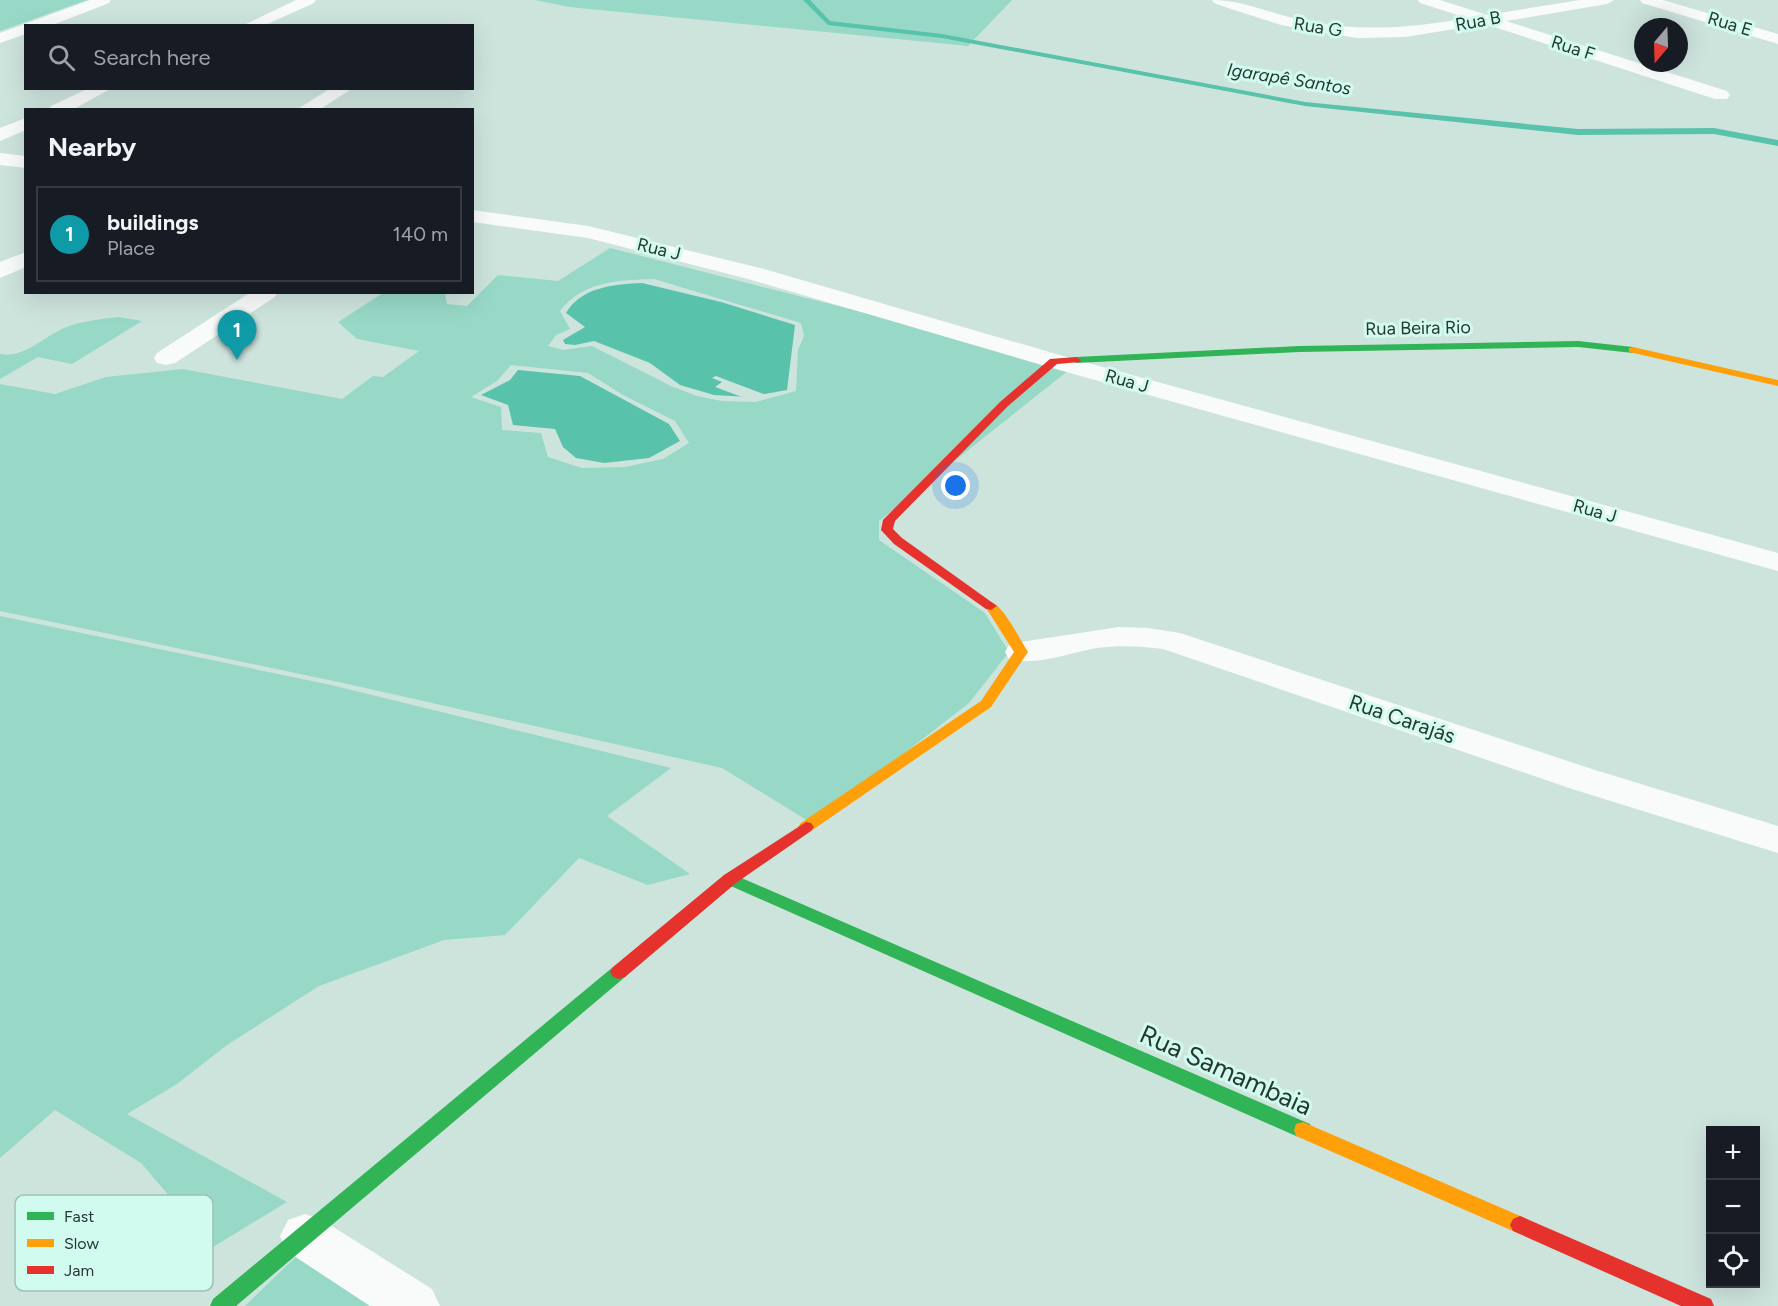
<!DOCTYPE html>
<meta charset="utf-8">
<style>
:root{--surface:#171b24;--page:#242831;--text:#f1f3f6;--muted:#9ea1a6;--line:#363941;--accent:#61746e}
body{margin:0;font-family:Figtree,sans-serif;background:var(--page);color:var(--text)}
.controls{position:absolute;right:18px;bottom:18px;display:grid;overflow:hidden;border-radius:0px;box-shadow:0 6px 24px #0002}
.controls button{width:54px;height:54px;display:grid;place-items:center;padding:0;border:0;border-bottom:2px solid var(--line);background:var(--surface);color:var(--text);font:30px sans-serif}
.compass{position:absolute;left:1634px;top:18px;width:54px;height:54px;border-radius:50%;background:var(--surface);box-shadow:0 6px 24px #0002;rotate:199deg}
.you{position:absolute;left:956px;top:486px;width:21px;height:21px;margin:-15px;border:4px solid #fff;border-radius:50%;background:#1a73e8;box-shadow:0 0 0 9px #1a73e833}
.badge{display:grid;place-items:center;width:39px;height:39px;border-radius:50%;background:var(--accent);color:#fff;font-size:20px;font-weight:700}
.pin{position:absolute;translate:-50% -50px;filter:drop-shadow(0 2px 3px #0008)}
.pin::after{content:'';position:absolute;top:32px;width:21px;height:18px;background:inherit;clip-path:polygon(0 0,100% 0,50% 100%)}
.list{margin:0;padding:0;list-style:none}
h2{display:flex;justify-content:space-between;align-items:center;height:78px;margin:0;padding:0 24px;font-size:26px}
h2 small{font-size:20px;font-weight:400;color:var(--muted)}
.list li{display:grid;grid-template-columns:39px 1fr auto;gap:18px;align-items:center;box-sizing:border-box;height:96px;margin:0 12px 12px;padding:0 12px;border:2px solid var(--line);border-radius:0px}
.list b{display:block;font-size:22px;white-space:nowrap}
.list p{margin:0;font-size:20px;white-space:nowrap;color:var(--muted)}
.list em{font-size:20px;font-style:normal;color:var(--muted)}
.icon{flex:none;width:33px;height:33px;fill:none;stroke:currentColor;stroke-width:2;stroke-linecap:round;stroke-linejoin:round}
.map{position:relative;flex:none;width:1778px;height:1306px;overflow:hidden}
.search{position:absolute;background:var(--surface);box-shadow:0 6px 24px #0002;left:24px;top:24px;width:450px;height:66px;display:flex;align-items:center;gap:15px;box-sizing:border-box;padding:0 21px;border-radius:0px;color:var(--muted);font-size:22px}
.panel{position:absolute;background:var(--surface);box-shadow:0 6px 24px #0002;left:24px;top:108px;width:450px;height:186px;border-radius:0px}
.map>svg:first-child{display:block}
.green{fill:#97d8c6;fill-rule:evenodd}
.water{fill:#58c2ab}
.pier{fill:#cde4dd}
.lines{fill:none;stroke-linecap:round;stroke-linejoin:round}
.stream{fill:#58c2ab;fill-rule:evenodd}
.street{fill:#f8fbfa;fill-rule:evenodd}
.fast{fill:#30b455;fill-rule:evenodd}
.slow{fill:#ff9f0a;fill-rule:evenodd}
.jam{fill:#e5322d;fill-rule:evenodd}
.labels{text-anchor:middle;stroke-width:6;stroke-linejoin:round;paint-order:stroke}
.far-street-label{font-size:18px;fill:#273732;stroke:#d1fbee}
.far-water-label{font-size:18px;font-style:italic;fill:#1f352f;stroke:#d1fbee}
.street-label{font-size:21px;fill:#273732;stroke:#d1fbee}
.near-street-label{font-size:26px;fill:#273732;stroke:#d1fbee}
.key{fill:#d1fbee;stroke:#9ec0b6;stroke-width:1.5}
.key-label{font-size:16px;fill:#273732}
</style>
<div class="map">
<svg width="1778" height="1306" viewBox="0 0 1778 1306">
<rect width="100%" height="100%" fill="#cde4dd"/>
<path class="green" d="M0,0H87L0,31Z
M535,0H1012L968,46L569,7Z
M610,248L1074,366L879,521V540L985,613L1009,652L969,703L813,824L722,768L343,683L0,611V384L55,394L106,377L183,369L342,399L373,376L383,377L419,351L357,339L338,322L383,293H445L447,304L467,306L498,275L558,281ZM654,279L801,323L804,336L798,350L796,391L756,402L722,401L697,396L671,386L592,346L563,350L548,346L556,335L570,329L560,311C583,281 619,280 654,279ZM511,365L588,373L623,395L675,421L689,443L663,459L625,467L582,468L548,457L541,433L502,430L501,407L471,397L497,381Z
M119,317L142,321L72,364L38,357L0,379V354C22,359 44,337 64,328C81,321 101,319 119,317Z
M0,616L331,685L671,768L607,816L690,874L648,885L579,858L505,935L444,940L319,986L227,1045L177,1084L127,1114L287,1202L213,1247L141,1163L55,1110L0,1158Z
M307,1246L393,1306H245Z"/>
<path class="water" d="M642,283L721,302L795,325L787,390L749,397L714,395L680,385L650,363L594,341L575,345L565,344L563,340L585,327L566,313C581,287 615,284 642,283Z
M518,370L580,376L669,424L680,441L649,458L604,463L576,458L563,447L555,429L513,425L508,405L481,395L510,380Z"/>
<path class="pier" d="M716,376L766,395L750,400L715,387L722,382L712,378Z"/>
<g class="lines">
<path class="stream" d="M803,0H810L830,21L942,34L1305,102L1578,129L1714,128L1778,140V146L1714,134L1578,135L1305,106L942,38L828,25Z"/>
<path class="street" d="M90,0H111L109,3L50,26H26V34L0,43V33Z
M296,0H316L314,3L263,26H242Z
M1212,0C1244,0 1274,15 1306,21C1361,32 1412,28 1467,18L1420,3L1418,0H1440L1487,15L1580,0H1614L1607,4L1506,21L1727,91L1730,95L1727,99H1715L1485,24L1405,37L1357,38L1281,25L1231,9L1214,3Z
M1640,0H1663L1778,34V44L1642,3Z
M89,88H112L72,110H48L51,106Z
M331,88H353L319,110H296Z
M26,118V130L0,141V128Z
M0,153L26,156V168L0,165Z
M472,210L588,226L764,269L1063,356L1778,553V571L1045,366L748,279L588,238L472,222Z
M26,252V267L0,278V262Z
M251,292H278L275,297L175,363L166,365L157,363L154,358L157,353Z
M1119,627L1148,628L1180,633L1595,770L1778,826V853L1569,788L1163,649C1141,646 1119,645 1097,648C1068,653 1039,666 1009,659L1005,652L1009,645L1021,642Z
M305,1214L322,1220L432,1289L440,1306H370L288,1252L280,1236L288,1220Z"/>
<path class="fast" d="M1578,341L1633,347L1638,350L1633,353L1578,347L1299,352L1076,363L1071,360L1076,357L1299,346Z
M730,873L1310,1124L1312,1130L1310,1136L1303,1138L1296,1136L724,883L722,879L724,875Z
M619,965L625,967L628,972L625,977L236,1306H210L213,1299L613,967Z"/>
<path class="slow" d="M1633,347L1778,380V386L1629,352V348Z
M991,602C1004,606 1020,640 1028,652L991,707L811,831H801L798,827L801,823L981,701L1014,652L985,606Z
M1303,1122L1527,1219L1530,1225L1527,1231L1520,1234L1513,1231L1296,1136L1294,1130L1296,1124Z"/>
<path class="jam" d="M1076,357L1081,360L1080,362L1057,364L1008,406L895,521L893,529L902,538L997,606L991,610L986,609L894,544L881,530L883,520L1000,402L1050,359Z
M806,822L811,823L814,827L811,831L736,883L625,977L619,979L613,977L610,972L613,967L724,875Z
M1520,1216L1711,1299L1714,1306H1681L1513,1231L1510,1225L1513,1219Z"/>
</g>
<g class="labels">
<g class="far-street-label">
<text transform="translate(1478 21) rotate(-10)" y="6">Rua B</text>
<text transform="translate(1730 24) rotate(17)" y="6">Rua E</text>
<text transform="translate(1318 27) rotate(9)" y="6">Rua G</text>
<text transform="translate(1573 48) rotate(18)" y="6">Rua F</text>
<text transform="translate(659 249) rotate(14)" y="6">Rua J</text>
<text transform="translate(1418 328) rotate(-1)" y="6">Rua Beira Rio</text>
<text transform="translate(1127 381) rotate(16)" y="6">Rua J</text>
<text transform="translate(1595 511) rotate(16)" y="6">Rua J</text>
</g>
<g class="far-water-label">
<text transform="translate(1289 79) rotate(9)" y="6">Igarapê Santos</text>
</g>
<g class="street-label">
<text transform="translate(1402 719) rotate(19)" y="7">Rua Carajás</text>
</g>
<g class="near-street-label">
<text transform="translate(1226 1070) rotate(24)" y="9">Rua Samambaia</text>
</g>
</g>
<rect x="15" y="1195" width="198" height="96" rx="9" class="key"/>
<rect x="27" y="1212" width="27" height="8" fill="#30b455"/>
<rect x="27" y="1239" width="27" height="8" fill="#ff9f0a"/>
<rect x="27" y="1266" width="27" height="8" fill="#e5322d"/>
<g class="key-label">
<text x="64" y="1222">Fast</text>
<text x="64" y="1249">Slow</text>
<text x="64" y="1276">Jam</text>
</g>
</svg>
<div class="controls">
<button>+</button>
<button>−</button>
<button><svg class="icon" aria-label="locate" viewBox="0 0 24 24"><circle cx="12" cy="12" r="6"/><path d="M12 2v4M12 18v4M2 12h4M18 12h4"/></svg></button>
</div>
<svg class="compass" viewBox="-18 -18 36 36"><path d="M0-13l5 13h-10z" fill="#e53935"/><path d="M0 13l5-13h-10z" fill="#9ea1a6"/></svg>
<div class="you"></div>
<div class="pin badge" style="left:237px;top:360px;background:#0f9aa8">1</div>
<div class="search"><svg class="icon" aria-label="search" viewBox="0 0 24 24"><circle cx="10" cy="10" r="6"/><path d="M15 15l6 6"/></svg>Search here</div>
<section class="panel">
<h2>Nearby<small></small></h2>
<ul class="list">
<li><span class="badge" style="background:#0f9aa8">1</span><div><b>buildings</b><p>Place</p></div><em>140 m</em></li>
</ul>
</section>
</div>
